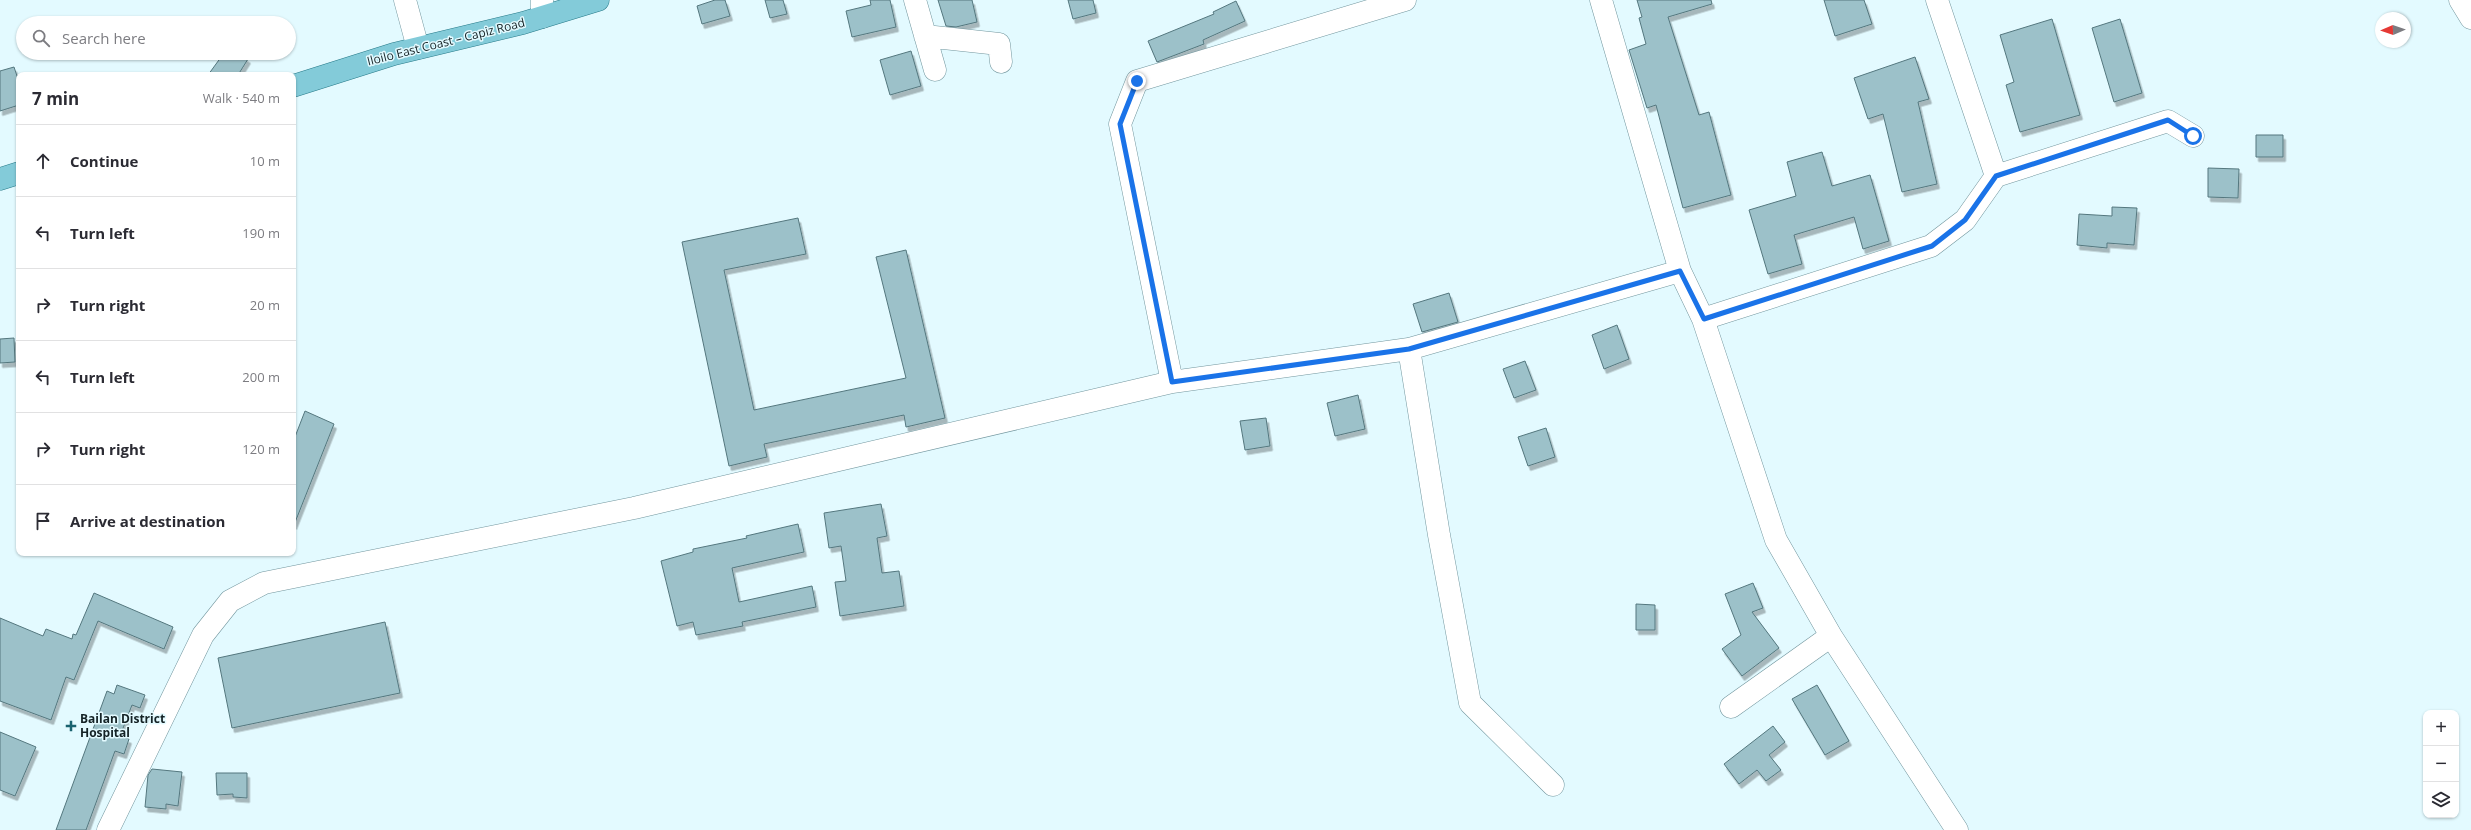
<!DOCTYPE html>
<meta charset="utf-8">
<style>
:root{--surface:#fff;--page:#f7f7f7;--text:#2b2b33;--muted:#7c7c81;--line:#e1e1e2}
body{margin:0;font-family:"Open Sans",sans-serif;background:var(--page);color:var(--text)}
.controls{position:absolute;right:12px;bottom:12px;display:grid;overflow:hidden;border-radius:8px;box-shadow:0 1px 3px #0004}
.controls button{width:36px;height:36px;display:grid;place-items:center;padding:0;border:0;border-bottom:1px solid var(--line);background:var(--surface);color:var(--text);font:20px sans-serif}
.compass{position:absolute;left:2375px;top:12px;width:36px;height:36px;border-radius:50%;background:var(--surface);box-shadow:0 1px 3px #0004;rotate:268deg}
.stop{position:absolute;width:12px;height:12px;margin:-9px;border:3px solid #1a73e8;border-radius:50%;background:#fff}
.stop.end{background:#1a73e8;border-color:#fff;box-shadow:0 1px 4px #0008}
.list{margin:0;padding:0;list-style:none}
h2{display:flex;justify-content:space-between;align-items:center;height:52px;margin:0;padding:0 16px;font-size:17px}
h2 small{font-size:13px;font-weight:400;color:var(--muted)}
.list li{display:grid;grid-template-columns:26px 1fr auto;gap:12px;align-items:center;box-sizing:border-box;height:72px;padding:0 16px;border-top:1px solid var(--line)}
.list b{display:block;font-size:15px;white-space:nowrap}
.list em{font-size:13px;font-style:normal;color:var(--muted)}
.icon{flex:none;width:22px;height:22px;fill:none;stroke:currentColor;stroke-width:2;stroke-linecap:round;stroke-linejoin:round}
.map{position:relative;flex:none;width:2471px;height:830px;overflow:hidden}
.search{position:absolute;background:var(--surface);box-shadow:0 1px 3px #0004;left:16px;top:16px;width:280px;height:44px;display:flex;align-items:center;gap:10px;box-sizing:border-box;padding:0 14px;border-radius:22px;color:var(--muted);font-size:15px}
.panel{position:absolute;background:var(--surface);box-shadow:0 1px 3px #0004;left:16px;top:72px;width:280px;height:484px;border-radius:8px}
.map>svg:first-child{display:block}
.building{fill:#9cc1c9;stroke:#54777e;filter:url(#shadow)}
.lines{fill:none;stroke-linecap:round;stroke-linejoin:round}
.minor-casing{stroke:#72969e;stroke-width:23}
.major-casing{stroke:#277a89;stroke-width:23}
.minor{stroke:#fff;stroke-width:22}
.major{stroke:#83cbd9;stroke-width:22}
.route{stroke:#1a73e8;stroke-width:5}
.poi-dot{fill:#18626f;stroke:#e3faff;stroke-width:1.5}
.labels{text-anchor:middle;stroke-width:3;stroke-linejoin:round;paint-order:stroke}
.street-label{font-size:12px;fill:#142225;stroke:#e3faff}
.poi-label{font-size:12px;font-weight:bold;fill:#142225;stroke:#e3faff;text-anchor:start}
</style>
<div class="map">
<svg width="2471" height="830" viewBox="0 0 2471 830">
<defs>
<filter id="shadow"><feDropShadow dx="2.5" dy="4.5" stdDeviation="0" flood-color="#0004"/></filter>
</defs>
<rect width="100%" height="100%" fill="#e3faff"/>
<path class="building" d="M715,0H725L730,16L702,24L697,6Z
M765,0H783L787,14L770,18Z
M870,0H890L896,27L852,37L846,11L871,5Z
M938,0H972L977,22L956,27L946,26Z
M1068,0H1093L1096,13L1073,19Z
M1637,0H1711L1712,4L1668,17L1699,115L1709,112L1731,195L1683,208L1656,105L1647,108L1629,50L1646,44L1639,18L1642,17Z
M1824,0H1864L1872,24L1835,36Z
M1236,1L1245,21L1203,40L1204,44L1157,62L1148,41L1214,14L1213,12Z
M2052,19L2080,115L2020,132L2006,85L2014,82L2000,35Z
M2120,19L2142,93L2114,102L2092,28Z
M911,51L921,86L890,95L880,60Z
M224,53H238L248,59L238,75H208Z
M1915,57L1929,99L1918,102L1937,184L1902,192L1883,114L1868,119L1854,78Z
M14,67L19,82V105L0,111V71Z
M2256,135H2283V157H2256Z
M1822,152L1832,186L1870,175L1889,241L1863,249L1854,217L1794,235L1802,264L1768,274L1749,210L1796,196L1787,162Z
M2208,168L2239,169L2238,198L2208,197Z
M2112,207L2137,208L2134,245L2107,243V248L2077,245L2079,214L2112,216Z
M798,218L806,254L724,270L754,410L906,378L876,257L906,250L945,418L906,427L904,415L764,444L767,457L729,466L682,242Z
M1449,293L1458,322L1422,332L1413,304Z
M1617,325L1629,359L1604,369L1592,335Z
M14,338L15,362L0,363V339Z
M1525,361L1536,390L1514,398L1503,369Z
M1358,395L1365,429L1335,436L1327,403Z
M305,411L334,424L294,525L293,442Z
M1266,418L1270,446L1245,450L1240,421Z
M1546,428L1555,457L1528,466L1518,437Z
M881,504L887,536L877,538L882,573L899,571L904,606L840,616L835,582L846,581L841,546L829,548L824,513Z
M798,524L804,552L732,568L739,602L812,586L816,607L742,622L743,626L696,635L693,622L677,626L661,561L693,552V549L747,538L746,536Z
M1753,583L1763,608L1752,612L1779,648L1742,676L1722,649L1741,635L1725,594Z
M94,593L173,627L164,649L98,621L74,680L66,677L51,720L0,701V618L43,636L46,629L72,639L73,634L76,635Z
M1636,604L1655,605V630H1636Z
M385,622L400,693L232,728L218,658Z
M117,685L145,695L140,708L132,705L120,736L129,739L124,754L115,751L86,830H56L107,691L114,694Z
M1817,685L1849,741L1825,755L1792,699Z
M1773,726L1785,742L1769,755L1781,770L1766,781L1757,770L1739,784L1724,764Z
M0,732L36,747L15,796L0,790Z
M152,769L182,772L178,806L166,804V809L145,807L148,775Z
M216,773H247V798L233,797V794L217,795Z"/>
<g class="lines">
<g class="minor-casing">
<path id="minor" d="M405,0L418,48
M915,0L935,70
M2460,0L2471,18
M542,17V0
M925,36L999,44L1001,62
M1996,176L2168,121L2193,136
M1680,271L1703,319L1776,540L1831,636L1957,830
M1703,319L1931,246L1965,220L1996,176L1937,0
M1409,349L1439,535L1470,703L1553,785
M1172,382L1120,124L1137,81L1405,0
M1731,707L1831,636
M108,830L203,635L230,601L264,583L634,508L1172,382L1409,349L1680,271L1601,0"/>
</g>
<g class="major-casing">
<path id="major" d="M293,86L394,54L523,23L598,0
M0,179L19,173"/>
</g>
<use href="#minor" class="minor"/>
<use href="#major" class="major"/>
</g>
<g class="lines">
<path class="route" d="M1137,81L1120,124L1172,382L1409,349L1680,271L1704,319L1932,246L1965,220L1996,176L2168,120L2193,136"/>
</g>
<path class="poi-dot" d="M69 720h4v4h4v4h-4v4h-4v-4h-4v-4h4z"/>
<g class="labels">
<g class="street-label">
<text transform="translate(446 42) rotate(-14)" y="4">Iloilo East Coast – Capiz Road</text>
</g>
<g class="poi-label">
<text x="80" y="723">Bailan District<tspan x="80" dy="14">Hospital</tspan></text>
</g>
</g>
</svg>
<div class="controls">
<button>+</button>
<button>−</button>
<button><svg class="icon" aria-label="layers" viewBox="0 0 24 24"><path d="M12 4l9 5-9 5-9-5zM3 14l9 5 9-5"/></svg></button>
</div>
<svg class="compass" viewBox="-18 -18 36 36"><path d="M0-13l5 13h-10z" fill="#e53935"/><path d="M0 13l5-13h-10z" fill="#7c7c81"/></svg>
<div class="stop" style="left:2193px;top:136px"></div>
<div class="stop end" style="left:1137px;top:81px"></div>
<div class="search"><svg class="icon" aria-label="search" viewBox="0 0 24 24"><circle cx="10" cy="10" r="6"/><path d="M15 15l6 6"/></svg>Search here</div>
<section class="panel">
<h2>7 min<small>Walk · 540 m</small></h2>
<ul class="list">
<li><svg class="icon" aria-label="ahead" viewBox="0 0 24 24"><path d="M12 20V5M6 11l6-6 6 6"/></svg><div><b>Continue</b></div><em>10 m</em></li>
<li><svg class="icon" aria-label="left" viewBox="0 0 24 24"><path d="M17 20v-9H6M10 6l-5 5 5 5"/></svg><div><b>Turn left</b></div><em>190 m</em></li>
<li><svg class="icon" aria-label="right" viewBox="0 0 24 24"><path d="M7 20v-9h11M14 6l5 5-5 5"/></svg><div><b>Turn right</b></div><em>20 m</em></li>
<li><svg class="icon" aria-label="left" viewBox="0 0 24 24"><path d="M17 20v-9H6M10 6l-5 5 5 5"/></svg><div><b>Turn left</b></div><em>200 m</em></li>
<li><svg class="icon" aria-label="right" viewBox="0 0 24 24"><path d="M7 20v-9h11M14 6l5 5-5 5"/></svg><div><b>Turn right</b></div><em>120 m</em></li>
<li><svg class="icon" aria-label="arrive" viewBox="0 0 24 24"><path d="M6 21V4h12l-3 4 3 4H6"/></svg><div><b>Arrive at destination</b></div></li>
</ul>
</section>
</div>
